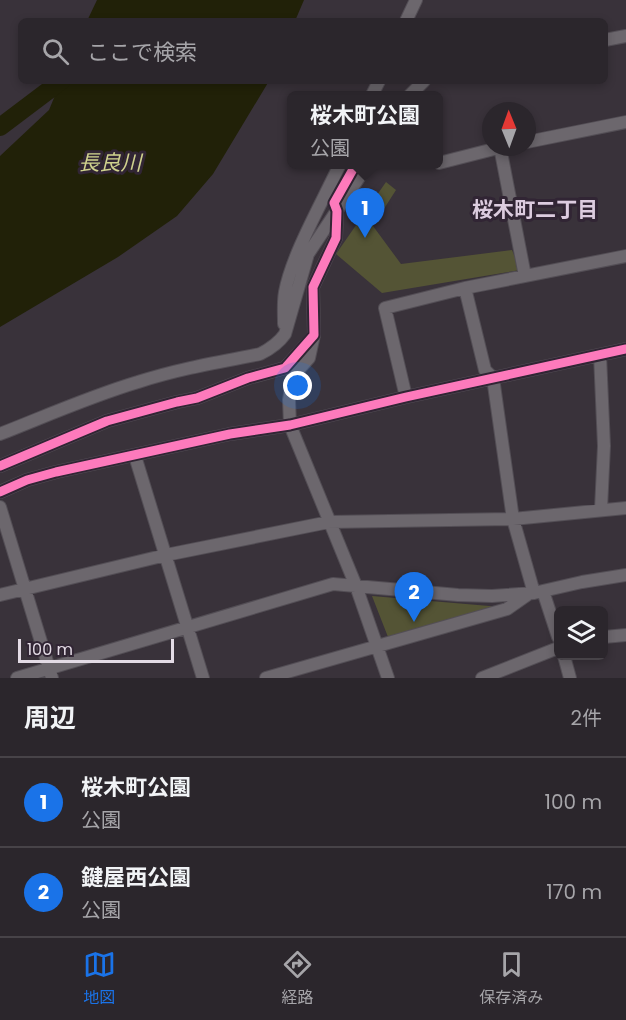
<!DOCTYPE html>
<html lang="ja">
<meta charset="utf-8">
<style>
:root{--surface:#2b262c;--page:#373238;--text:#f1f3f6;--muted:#a6a5a9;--line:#474348;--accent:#1a73e8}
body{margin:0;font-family:Poppins,"Noto Sans JP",sans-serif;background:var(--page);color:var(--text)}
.controls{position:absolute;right:18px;bottom:18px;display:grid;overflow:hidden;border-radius:9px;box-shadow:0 3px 9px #0003}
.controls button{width:54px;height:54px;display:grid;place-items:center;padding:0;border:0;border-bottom:2px solid var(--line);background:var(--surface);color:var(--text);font:30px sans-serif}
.compass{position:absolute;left:482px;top:102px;width:54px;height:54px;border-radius:50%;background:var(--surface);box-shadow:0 3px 9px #0003;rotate:359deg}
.scale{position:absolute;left:18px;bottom:15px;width:156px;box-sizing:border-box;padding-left:6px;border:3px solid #e3dbe5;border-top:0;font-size:16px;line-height:21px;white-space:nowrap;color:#e3dbe5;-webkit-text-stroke:4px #312534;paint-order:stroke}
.you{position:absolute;left:298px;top:386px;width:21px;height:21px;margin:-15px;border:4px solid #fff;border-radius:50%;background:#1a73e8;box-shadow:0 0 0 9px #1a73e833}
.badge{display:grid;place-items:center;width:39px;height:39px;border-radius:50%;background:var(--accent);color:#fff;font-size:20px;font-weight:700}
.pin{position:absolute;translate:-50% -50px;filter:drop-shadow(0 2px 3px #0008)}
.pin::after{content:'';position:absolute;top:32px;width:21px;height:18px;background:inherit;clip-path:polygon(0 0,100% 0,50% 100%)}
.popup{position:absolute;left:287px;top:91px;width:156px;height:78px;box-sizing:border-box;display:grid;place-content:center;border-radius:9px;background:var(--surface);filter:drop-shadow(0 2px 4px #0005);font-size:20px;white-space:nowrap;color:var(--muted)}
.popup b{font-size:22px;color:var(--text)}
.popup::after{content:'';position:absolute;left:50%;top:100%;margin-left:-12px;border:12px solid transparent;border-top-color:var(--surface)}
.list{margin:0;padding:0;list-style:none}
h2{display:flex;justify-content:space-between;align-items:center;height:78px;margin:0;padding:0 24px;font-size:26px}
h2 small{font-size:20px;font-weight:400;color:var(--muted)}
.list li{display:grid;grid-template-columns:39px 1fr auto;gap:18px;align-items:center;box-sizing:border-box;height:90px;padding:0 24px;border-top:2px solid var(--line)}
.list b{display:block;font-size:22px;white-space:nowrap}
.list p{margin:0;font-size:20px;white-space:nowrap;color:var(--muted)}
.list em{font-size:20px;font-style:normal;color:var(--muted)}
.icon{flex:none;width:33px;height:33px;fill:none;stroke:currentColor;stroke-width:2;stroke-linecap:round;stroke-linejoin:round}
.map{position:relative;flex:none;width:626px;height:678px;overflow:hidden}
.search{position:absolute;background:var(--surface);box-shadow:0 3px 9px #0003;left:18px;right:18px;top:18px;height:66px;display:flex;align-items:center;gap:15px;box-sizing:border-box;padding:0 21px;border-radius:9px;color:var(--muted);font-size:22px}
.sheet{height:258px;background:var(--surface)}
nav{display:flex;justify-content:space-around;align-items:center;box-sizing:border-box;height:84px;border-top:2px solid var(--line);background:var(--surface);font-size:16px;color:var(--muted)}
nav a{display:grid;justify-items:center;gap:3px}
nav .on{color:var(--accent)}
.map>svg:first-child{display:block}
.green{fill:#545435}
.water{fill:#212108}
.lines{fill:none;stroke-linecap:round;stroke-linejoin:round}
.river{stroke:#212108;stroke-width:18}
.minor-casing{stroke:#534e55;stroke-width:14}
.minor{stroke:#6c676d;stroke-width:12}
.cycleway-casing{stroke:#312534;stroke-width:13}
.cycleway{stroke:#fd7abc;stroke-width:9}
.labels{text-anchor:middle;stroke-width:6;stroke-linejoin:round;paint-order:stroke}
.water-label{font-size:21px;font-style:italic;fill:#d0d28e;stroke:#312534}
.neighbourhood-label{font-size:21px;font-weight:bold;fill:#dcccdf;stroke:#312534}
</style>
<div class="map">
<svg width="626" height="678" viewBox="0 0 626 678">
<rect width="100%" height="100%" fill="#39323a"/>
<path class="green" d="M386,182L396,190L373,226L401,264L512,250L520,270L382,293L336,254Z
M372,596L501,607L388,637Z"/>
<path class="water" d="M97,0H304L295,21H87Z
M61,81H269L213,174L177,216L118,257L0,327V156L49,110Z"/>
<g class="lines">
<path class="river" d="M0,127L61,81"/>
<g class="minor-casing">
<path id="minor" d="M406,21L416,0
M605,40L626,36
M372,95L379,81
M410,95L424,81
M527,142L626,122
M500,147L525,276
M439,163L502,147
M337,211L336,238L313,287L314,335L309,358L293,376L289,400L290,425L356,586L388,678
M465,288L485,370L493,378L513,519L534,593
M284,324C284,313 283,303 285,292C292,254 323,201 340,164
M600,355L604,446L601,509
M406,397L385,308L465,288L626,256
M0,434C46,416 91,396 138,382C178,369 219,362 260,354C270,349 278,344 285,334L308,254L368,164
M135,456L203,678
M0,466L107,421L177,402L197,398L248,378L285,368L314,336
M0,492L27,480L56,472L230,434L290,425L406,397L626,349
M0,507L52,678
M543,591L558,637
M0,595L166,555L329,522L513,519L626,508
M604,637L626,635
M564,656L570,678
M17,678L333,584L458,595L492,596L534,593L582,582L626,575
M266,678L507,609L527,595
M482,678L558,648"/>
</g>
<use href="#minor" class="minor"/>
<g class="cycleway-casing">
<path id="cycleway" d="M0,466L107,421L177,402L197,398L248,378L285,368L314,335L313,287L336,238L337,211L334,203L356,164
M0,492L27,480L56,472L230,434L290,425L406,397L626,349"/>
</g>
<use href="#cycleway" class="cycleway"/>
</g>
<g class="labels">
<g class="water-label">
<text x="110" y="170">長良川</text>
</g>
<g class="neighbourhood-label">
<text x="535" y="217">桜木町二丁目</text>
</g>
</g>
</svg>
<div class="controls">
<button><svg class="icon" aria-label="layers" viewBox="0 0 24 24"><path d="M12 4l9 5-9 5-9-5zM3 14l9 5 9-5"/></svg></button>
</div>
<svg class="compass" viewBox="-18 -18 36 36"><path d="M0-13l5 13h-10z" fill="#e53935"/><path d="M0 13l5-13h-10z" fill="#a6a5a9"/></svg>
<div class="scale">100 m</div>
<div class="you"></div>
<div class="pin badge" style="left:365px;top:238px">1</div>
<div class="popup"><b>桜木町公園</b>公園</div>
<div class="pin badge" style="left:414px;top:622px">2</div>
<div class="search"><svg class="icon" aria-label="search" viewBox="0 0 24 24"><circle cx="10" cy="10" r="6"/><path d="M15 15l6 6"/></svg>ここで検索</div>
</div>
<section class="sheet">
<h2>周辺<small>2件</small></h2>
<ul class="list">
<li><span class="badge">1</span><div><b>桜木町公園</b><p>公園</p></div><em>100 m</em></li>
<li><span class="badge">2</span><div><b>鍵屋西公園</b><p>公園</p></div><em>170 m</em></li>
</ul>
</section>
<nav>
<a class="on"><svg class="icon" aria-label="map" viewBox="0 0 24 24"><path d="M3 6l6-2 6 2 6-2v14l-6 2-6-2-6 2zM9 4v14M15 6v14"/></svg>地図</a>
<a><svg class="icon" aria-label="directions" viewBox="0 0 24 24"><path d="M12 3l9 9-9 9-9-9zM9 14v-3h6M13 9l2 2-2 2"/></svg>経路</a>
<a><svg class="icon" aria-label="saved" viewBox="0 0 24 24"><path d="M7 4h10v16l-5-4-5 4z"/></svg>保存済み</a>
</nav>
